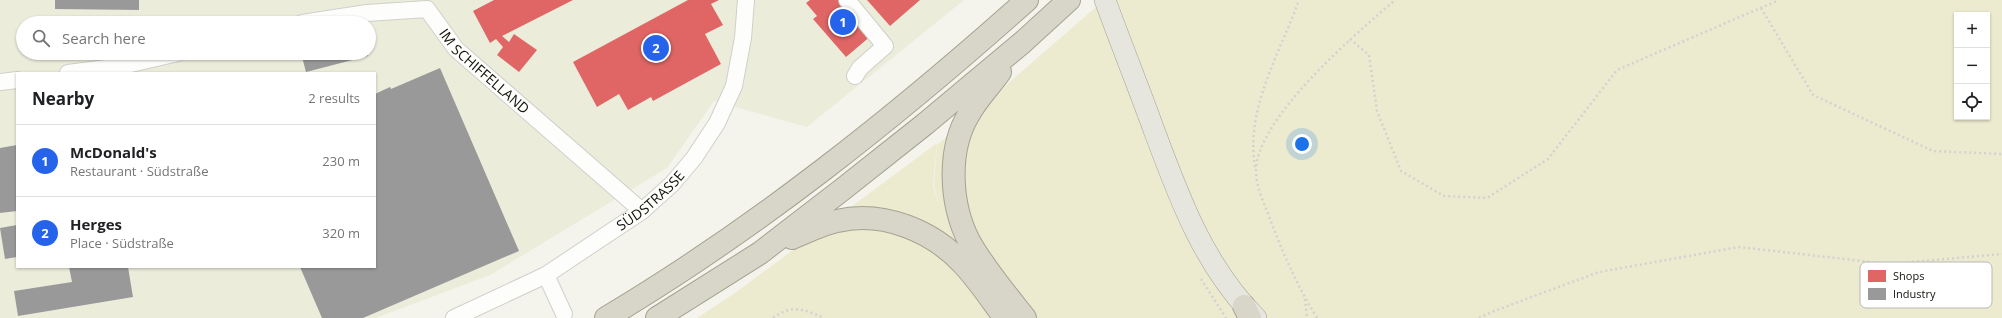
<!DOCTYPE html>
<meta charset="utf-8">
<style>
:root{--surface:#fff;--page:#f6f6f6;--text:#202124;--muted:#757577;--line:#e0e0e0;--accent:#2563eb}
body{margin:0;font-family:"Open Sans",sans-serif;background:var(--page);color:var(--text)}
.controls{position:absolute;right:12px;top:12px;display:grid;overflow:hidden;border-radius:0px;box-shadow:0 1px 3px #0004}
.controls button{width:36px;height:36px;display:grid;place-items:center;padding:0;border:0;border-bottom:1px solid var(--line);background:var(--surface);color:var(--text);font:20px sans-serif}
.you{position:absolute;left:1302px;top:144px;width:14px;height:14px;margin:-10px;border:3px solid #fff;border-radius:50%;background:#1a73e8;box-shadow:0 0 0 6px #1a73e833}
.badge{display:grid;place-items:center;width:26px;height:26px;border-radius:50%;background:var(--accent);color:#fff;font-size:13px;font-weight:700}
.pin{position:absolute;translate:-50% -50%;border:2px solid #fff;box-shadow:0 1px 4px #0006}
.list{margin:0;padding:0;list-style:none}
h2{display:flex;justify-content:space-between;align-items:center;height:52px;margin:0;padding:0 16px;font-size:17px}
h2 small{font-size:13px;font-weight:400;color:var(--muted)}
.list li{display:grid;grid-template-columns:26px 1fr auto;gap:12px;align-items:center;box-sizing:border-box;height:72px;padding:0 16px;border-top:1px solid var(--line)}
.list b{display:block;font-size:15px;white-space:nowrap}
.list p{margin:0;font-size:13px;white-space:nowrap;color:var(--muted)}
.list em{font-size:13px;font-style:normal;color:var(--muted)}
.icon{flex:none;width:22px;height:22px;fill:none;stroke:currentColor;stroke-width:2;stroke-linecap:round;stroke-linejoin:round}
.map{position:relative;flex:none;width:2002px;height:318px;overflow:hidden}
.search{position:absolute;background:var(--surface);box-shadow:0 1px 3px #0004;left:16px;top:16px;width:360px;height:44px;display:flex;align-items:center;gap:10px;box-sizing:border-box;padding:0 14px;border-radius:22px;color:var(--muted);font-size:15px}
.panel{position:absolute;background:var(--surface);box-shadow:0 1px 3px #0004;left:16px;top:72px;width:360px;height:196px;border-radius:0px}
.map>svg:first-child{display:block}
.built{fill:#ececdb;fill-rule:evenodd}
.green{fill:#ecebcf;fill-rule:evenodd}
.shops{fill:#e06666}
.industry{fill:#999}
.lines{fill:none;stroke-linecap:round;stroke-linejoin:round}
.minor-casing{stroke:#d0d0ca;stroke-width:18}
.major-casing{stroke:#a4a392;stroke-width:22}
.highway-casing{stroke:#a4a392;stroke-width:24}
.path{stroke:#d2d2cf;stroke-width:2.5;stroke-dasharray:2 3;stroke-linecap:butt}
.minor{stroke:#fdfdfc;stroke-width:16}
.major{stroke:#e6e6de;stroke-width:21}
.highway{stroke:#d7d6c9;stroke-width:22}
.labels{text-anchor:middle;stroke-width:4;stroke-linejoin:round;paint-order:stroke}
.street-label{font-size:14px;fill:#12120c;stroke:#fff}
.key{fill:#fff;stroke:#b8b8b6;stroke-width:1}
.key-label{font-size:11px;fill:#12120c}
</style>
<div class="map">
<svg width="2002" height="318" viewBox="0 0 2002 318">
<rect width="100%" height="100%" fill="#f4f4ec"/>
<path class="built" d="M0,0H964L807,127L714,101L667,168L490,275L376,318H0ZM23,23H369V53H23ZM17,73H375V267H17Z"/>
<path class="green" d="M1104,0H2002V318H697L735,293L937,143L933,185L940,210L934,185L937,145ZM1957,15H1987V117H1957Z"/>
<path class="shops" d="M494,0H573L502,36L509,42L514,34L537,50L519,72L497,55L503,47L496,39L490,43L473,11Z
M688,0H719L711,4L723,25L705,34L721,64L653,101L651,97L628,110L619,94L597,107L573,62Z
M810,0H842L872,35L846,57L813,19L817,16L806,3Z
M867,0H920L890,26Z"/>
<path class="industry" d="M55,0H139V10L55,9Z
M301,53H367L368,56L306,72Z
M440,68L519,251L363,318H322L300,267H375V94L390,87L391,89Z
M17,145V211L0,213V148Z
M17,225V257L5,259L0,228Z
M69,267H128L133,297L18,316L14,291L72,282Z"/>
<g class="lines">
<g class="minor-casing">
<g id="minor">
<path d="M847,0L885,46L860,68L855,76"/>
<path id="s1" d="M302,23L367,13L427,9L456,49L642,211"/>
<path d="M68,73L122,66L178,53"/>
<path d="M0,82L17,80"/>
<path d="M546,275L564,314"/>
<path id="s2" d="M454,318L546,275L642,211L672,184L694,158L717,123L734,86L743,38L746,0"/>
</g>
</g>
<g class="major-casing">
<path id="major" d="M1105,0C1120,41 1136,81 1151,122C1177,192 1202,264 1256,318"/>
</g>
<g class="highway-casing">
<path id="highway" d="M1000,72C990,86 977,99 969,114C947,150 950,204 969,241C984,268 1006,294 1025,318
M792,238C807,232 822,224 837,221C883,210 933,231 964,265C979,281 991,300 1005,318
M1244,306L1250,318
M606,318C757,228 896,117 1027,0
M657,318L760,253L843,189L925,124L1023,42L1069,0"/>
</g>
<path class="path" d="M1761,8L1813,95L1933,151L2002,154
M1350,39L1369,55L1377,111L1401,171L1444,196L1487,198L1548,159L1617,70L1779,0
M1255,167C1245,109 1280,53 1299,0
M1201,279L1226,318
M1305,299L1307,318
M773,318C792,304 803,309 824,318
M1317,318C1296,284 1281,249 1267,211C1262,199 1256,185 1256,171C1256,118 1357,33 1395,0
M1479,318L1494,311L1599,272L1739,247L1888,264L2002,254"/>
<use href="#minor" class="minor"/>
<use href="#major" class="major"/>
<use href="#highway" class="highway"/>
</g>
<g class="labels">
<g class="street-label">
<text dy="5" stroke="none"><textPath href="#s1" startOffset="211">IM SCHIFFELLAND</textPath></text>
<text dy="5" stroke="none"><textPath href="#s2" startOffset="230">SÜDSTRASSE</textPath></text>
</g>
</g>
<rect x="1860" y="262" width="132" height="46" rx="6" class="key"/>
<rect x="1868" y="270" width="18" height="12" fill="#e06666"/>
<rect x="1868" y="288" width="18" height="12" fill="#999"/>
<g class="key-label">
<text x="1893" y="280">Shops</text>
<text x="1893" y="298">Industry</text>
</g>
</svg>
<div class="controls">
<button>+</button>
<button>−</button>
<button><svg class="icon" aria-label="locate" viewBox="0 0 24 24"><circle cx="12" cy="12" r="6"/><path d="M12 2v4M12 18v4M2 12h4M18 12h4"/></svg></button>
</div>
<div class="you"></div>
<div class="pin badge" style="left:843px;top:22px">1</div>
<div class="pin badge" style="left:656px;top:48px">2</div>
<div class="search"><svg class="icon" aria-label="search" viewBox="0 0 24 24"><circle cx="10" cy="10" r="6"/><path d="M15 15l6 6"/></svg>Search here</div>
<section class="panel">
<h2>Nearby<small>2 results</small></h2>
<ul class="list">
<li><span class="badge">1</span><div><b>McDonald's</b><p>Restaurant · Südstraße</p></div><em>230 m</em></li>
<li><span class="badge">2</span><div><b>Herges</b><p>Place · Südstraße</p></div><em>320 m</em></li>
</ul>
</section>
</div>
